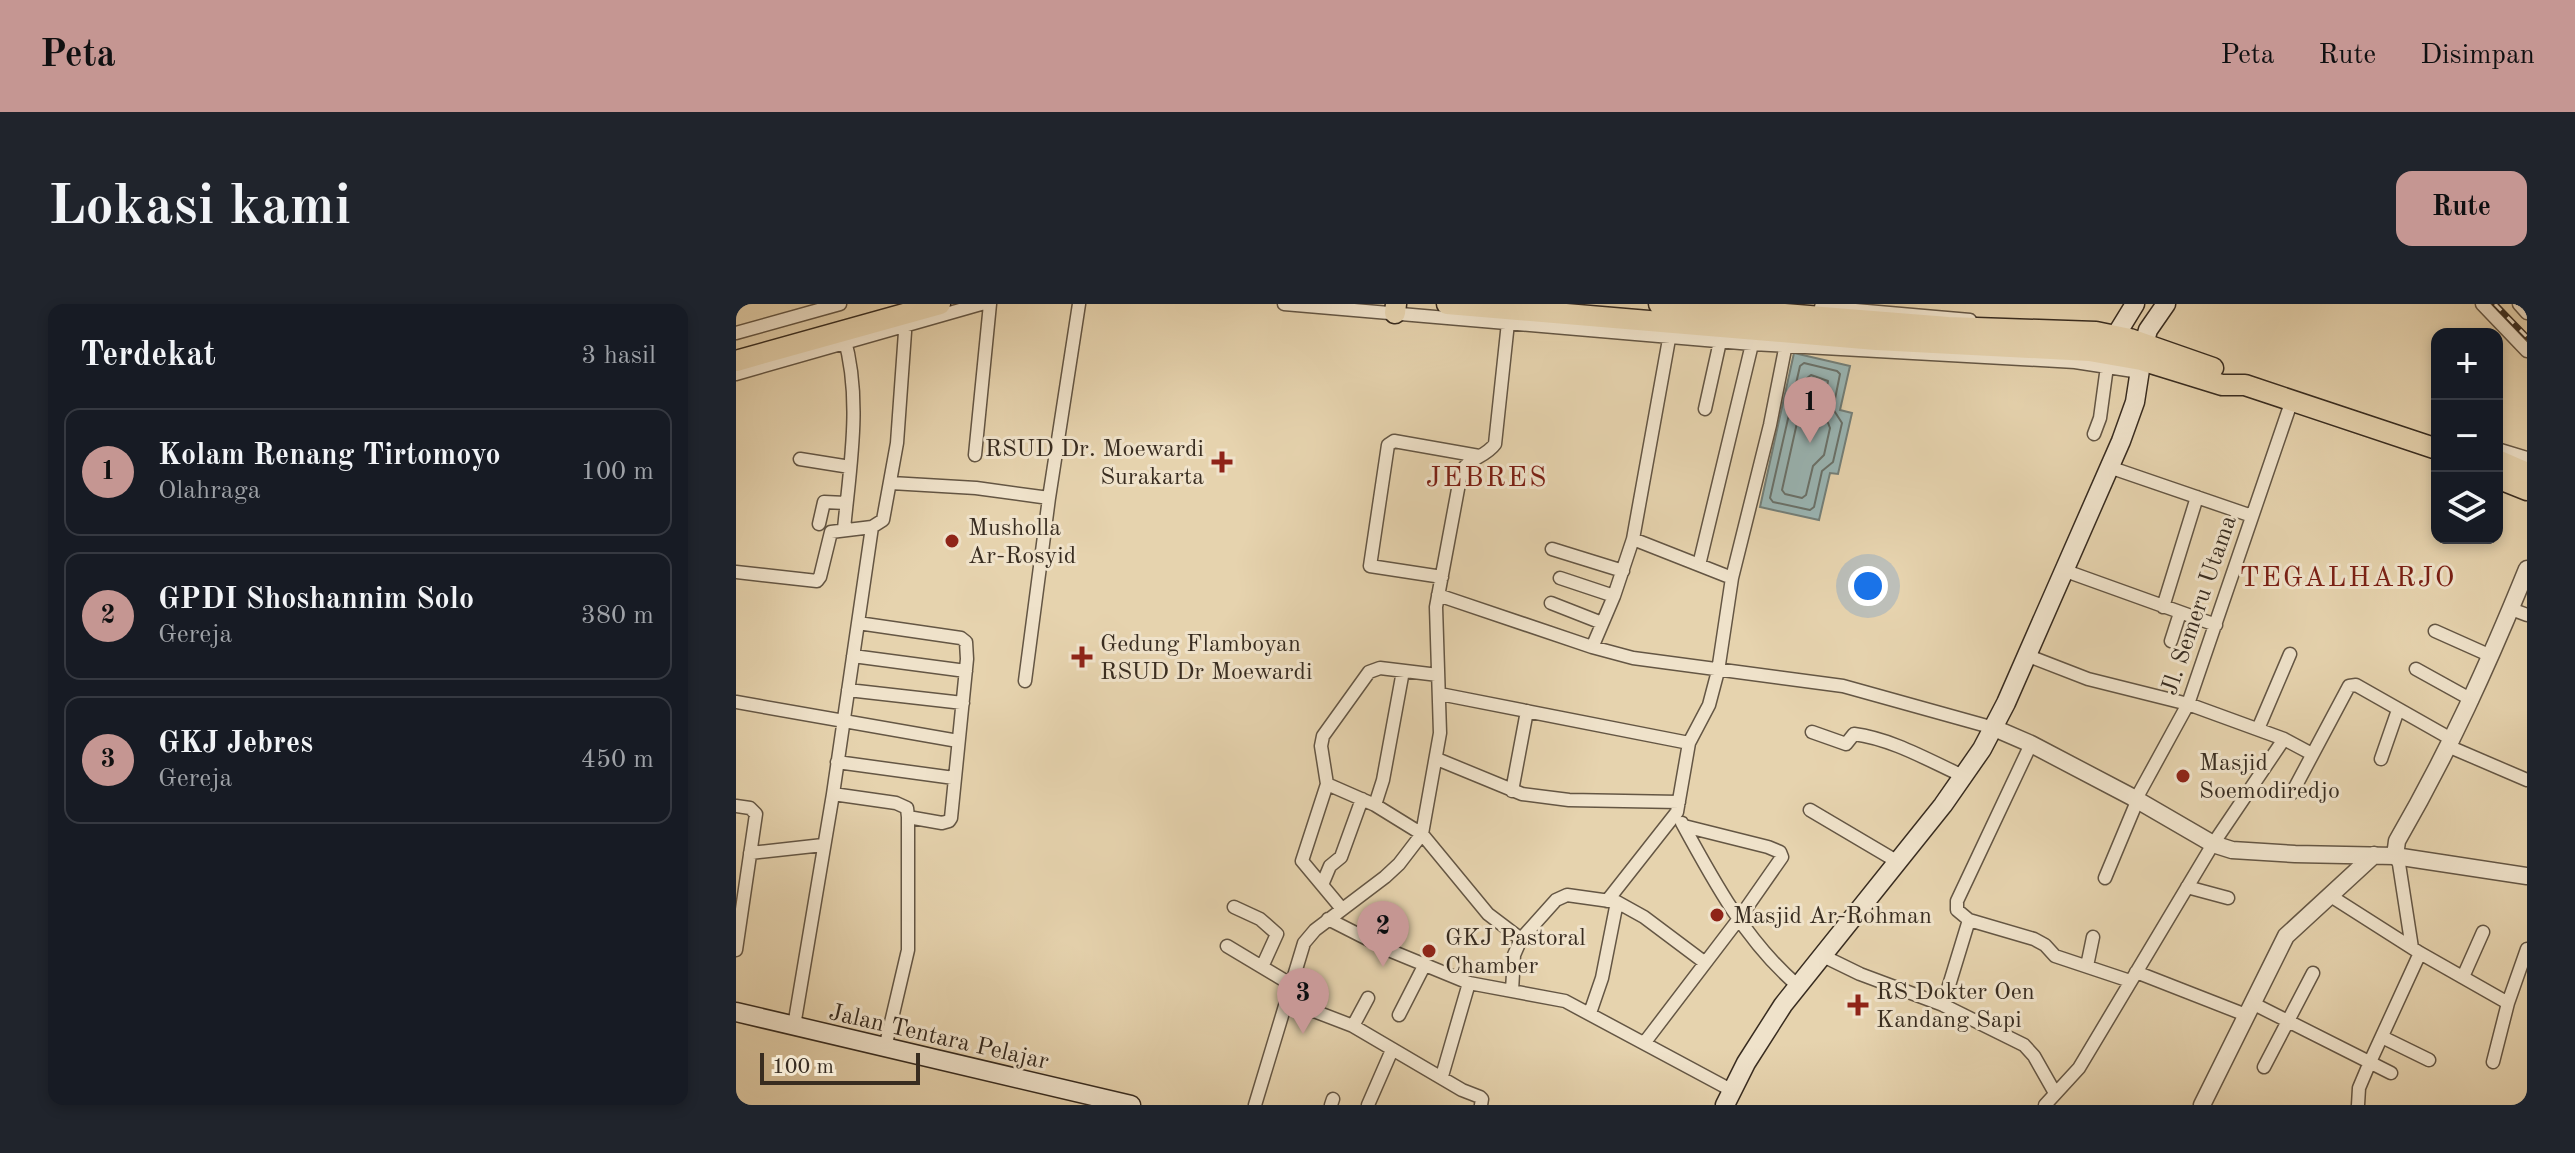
<!DOCTYPE html>
<html lang="id">
<meta charset="utf-8">
<style>
:root{--surface:#171b24;--page:#20242c;--text:#f1f3f6;--muted:#9ea1a6;--line:#363941;--accent:#c59692}
body{margin:0;font-family:"Old Standard TT",serif;background:var(--page);color:var(--text)}
.controls{position:absolute;right:24px;top:24px;display:grid;overflow:hidden;border-radius:16px;box-shadow:0 4px 12px #0003}
.controls button{width:72px;height:72px;display:grid;place-items:center;padding:0;border:0;border-bottom:2px solid var(--line);background:var(--surface);color:var(--text);font:40px sans-serif}
.scale{position:absolute;left:24px;bottom:20px;width:160px;box-sizing:border-box;padding-left:8px;border:4px solid #382c20;border-top:0;font-size:22px;line-height:28px;white-space:nowrap;color:#382c20;-webkit-text-stroke:6px #efe2ca;paint-order:stroke}
.you{position:absolute;left:1132px;top:282px;width:28px;height:28px;margin:-20px;border:6px solid #fff;border-radius:50%;background:#1a73e8;box-shadow:0 0 0 12px #1a73e833}
.badge{display:grid;place-items:center;width:52px;height:52px;border-radius:50%;background:var(--accent);color:#111;font-size:26px;font-weight:700}
.pin{position:absolute;translate:-50% -66px;filter:drop-shadow(0 2px 4px #0008)}
.pin::after{content:'';position:absolute;top:42px;width:28px;height:24px;background:inherit;clip-path:polygon(0 0,100% 0,50% 100%)}
.list{margin:0;padding:0;list-style:none}
h2{display:flex;justify-content:space-between;align-items:center;height:104px;margin:0;padding:0 32px;font-size:34px}
h2 small{font-size:26px;font-weight:400;color:var(--muted)}
.list li{display:grid;grid-template-columns:52px 1fr auto;gap:24px;align-items:center;box-sizing:border-box;height:128px;margin:0 16px 16px;padding:0 16px;border:2px solid var(--line);border-radius:16px}
.list b{display:block;font-size:30px;white-space:nowrap}
.list p{margin:0;font-size:26px;white-space:nowrap;color:var(--muted)}
.list em{font-size:26px;font-style:normal;color:var(--muted)}
.icon{flex:none;width:44px;height:44px;fill:none;stroke:currentColor;stroke-width:2;stroke-linecap:round;stroke-linejoin:round}
.map{position:relative;flex:none;width:1791px;height:801px;overflow:hidden;border-radius:16px}
header{display:flex;align-items:center;gap:48px;box-sizing:border-box;height:112px;padding:0 40px;background:var(--accent);color:#111}
header strong{font-size:38px}
nav{display:flex;gap:44px;margin-inline-start:auto;font-size:28px}
.intro{display:flex;align-items:center;justify-content:space-between;box-sizing:border-box;height:192px;padding:0 48px}
h1{margin:0;font-size:56px}
.button{padding:20px 36px;border-radius:16px;background:var(--accent);color:#111;font-size:28px;font-weight:700}
main{display:flex;gap:48px;padding:0 48px}
aside{flex:1;background:var(--surface);border-radius:16px;box-shadow:0 4px 12px #0003}
.map>svg:first-child{display:block}
.water{fill:#9ab6b5;stroke:#737f79;stroke-width:2}
.lines{fill:none;stroke-linecap:round;stroke-linejoin:round}
.shore{stroke:#69716a;stroke-width:2}
.minor-casing{stroke:#645644;stroke-width:15}
.tertiary-casing{stroke:#645644;stroke-width:19}
.secondary-casing{stroke:#382c20;stroke-width:21}
.primary-casing{stroke:#382c20;stroke-width:23}
.minor{stroke:#efe2ca;stroke-width:12}
.tertiary{stroke:#efe2ca;stroke-width:16}
.secondary{stroke:#efe2ca;stroke-width:18}
.primary{stroke:#e6d3ae;stroke-width:20}
.rail-casing{stroke:#382c20;stroke-width:6}
.rail{stroke:#efe2ca;stroke-width:3;stroke-dasharray:9;stroke-linecap:butt}
.poi-dot{fill:#8f2418;stroke:#efe2ca;stroke-width:3}
.labels{text-anchor:middle;stroke-width:6;stroke-linejoin:round;paint-order:stroke}
.poi-label{font-size:24px;fill:#382c20;stroke:#efe2ca;text-anchor:start}
.street-label{font-size:24px;fill:#382c20;stroke:#efe2ca}
.quarter-label{font-size:28px;letter-spacing:2px;fill:#7a1f14;stroke:#efe2ca}
</style>
<header>
<strong>Peta</strong>
<nav><a>Peta</a><a>Rute</a><a>Disimpan</a></nav>
</header>
<div class="intro"><h1>Lokasi kami</h1><a class="button">Rute</a></div>
<main>
<aside>
<h2>Terdekat<small>3 hasil</small></h2>
<ul class="list">
<li><span class="badge">1</span><div><b>Kolam Renang Tirtomoyo</b><p>Olahraga</p></div><em>100 m</em></li>
<li><span class="badge">2</span><div><b>GPDI Shoshannim Solo</b><p>Gereja</p></div><em>380 m</em></li>
<li><span class="badge">3</span><div><b>GKJ Jebres</b><p>Gereja</p></div><em>450 m</em></li>
</ul>
</aside>
<div class="map">
<svg width="1791" height="801" viewBox="0 0 1791 801">
<rect width="100%" height="100%" fill="#e6d3ae"/>
<filter id="stains"><feTurbulence type="fractalNoise" baseFrequency=".0025" numOctaves="4"/><feColorMatrix values="0 0 0 0 .2 0 0 0 0 .09 0 0 0 0 .02 0 0 0 .5 -.17"/></filter>
<radialGradient id="worn" r=".72"><stop offset=".6" stop-color="#630" stop-opacity="0"/><stop offset="1" stop-color="#630" stop-opacity=".3"/></radialGradient>
<path class="water" d="M1058,49L1114,62L1104,106L1116,109L1102,170L1094,169L1083,216L1024,203Z"/>
<g class="lines">
<path class="shore" d="M1068,59L1101,67L1104,70L1097,105L1106,119L1097,158L1086,167L1078,203L1074,206L1037,198L1034,194L1064,62Z
M1075,71L1092,77L1087,106L1094,124L1088,151L1077,162L1070,191L1066,194L1049,190L1046,186L1071,74Z"/>
<g class="minor-casing">
<path id="minor" d="M548,0L1016,40L1339,58L1404,68
M1746,0L1791,47
M1783,0L1791,9
M1085,3L1234,16
M0,29L104,0
M108,33C126,95 114,162 108,225
M0,70L245,0
M969,105L985,33
M1358,130L1364,114L1372,55
M1761,145L1791,154
M239,151L254,0
M64,155L114,163
M1373,163L1516,212
M155,179L240,184L313,194
M83,220L88,198L110,199
M897,235L996,274
M816,245L887,267
M963,261L1017,36
M1327,266L1480,321
M0,268L81,277L84,273L95,228L136,223L147,216L161,139L169,28L166,10
M706,273L634,262L652,141L658,137L743,152
M824,274L878,292
M702,291L856,343L897,354L1107,382L1258,424
M815,299L866,319
M1427,303L1461,193
M1775,305L1791,311
M1699,327L1755,352
M1435,337L1444,309
M858,339L878,292L897,235L935,24
M1290,351L1352,375L1452,400L1548,435L1576,450
M117,352L230,367
M1680,365L1736,396
M289,377L313,194L343,0
M112,386L227,399
M704,390L953,439
M0,398L222,437
M1522,425L1554,350
M1076,428L1110,440L1118,430C1156,435 1192,456 1227,472
M1295,440L1221,597V606L1233,616L1298,635L1309,641L1319,652L1394,677
M1714,443L1791,476
M701,455L786,490L833,496L943,498
M1645,455L1662,406
M101,458L218,474
M591,480L639,501L686,530L752,610L785,635
M776,487L791,407
M1556,489L1613,382L1620,381L1717,436
M97,490L160,499L171,504L172,513L206,519L213,517L215,514L231,355L230,338L225,334L122,319
M1400,495L1452,400L1556,96
M639,501L647,476L667,367
M0,502L14,504L20,510L0,646
M1074,506L1162,558
M946,519C978,578 1010,637 1061,681
M14,549L87,541
M1659,552L1663,560L1676,644
M1369,574L1402,495
M586,581L594,562L605,553L626,495
M1451,583L1492,594
M1593,591L1684,649L1772,699
M871,597L941,508L953,439L973,401L982,367L996,274L1034,121L1051,35
M498,603L524,615L541,630L526,663
M606,605L566,557L591,480L585,442L587,432L633,368L644,364L702,371
M592,615L655,647L733,679L829,697L995,786
M491,642L556,681
M1085,651L1124,670L1207,701L1288,741L1298,752L1319,789
M1351,662L1357,633
M1400,668L1510,711
M1727,673L1747,628
M776,687L778,651L785,635L820,596L831,591L881,598L908,613L968,658
M552,697L617,722L726,786L744,793L746,795L745,801
M1516,699L1655,769
M1207,701L1233,616
M854,709L866,674L881,598
M663,711L688,662
M58,722L97,490L136,223
M617,722L632,694
M1646,733L1693,756
M909,738L1002,616L1046,553L1044,548L1032,543L948,522
M149,744L172,646V513
M1757,758L1772,699L1791,645
M1528,763L1577,669
M706,772L733,679
M519,801L568,639L579,626L649,573L663,560L686,530L704,429L700,303L725,169C731,154 749,154 759,140L774,0
M595,801L597,795
M632,801L656,746
M1309,801L1343,764L1477,540L1548,435
M1622,801L1623,784L1634,758L1684,649"/>
</g>
<g class="tertiary-casing">
<path id="tertiary" d="M1258,424L1295,440L1396,493L1477,540L1496,546L1559,550L1659,552L1791,572
M1659,552L1661,537C1713,447 1752,361 1791,265
M1466,801L1550,632L1638,551"/>
</g>
<g class="secondary-casing">
<path id="secondary" d="M1375,43L1380,31L1399,0
M0,708L395,801
M989,801L1010,759L1047,701L1207,501L1246,445L1270,399L1385,137L1399,98L1408,40L1412,26L1430,0"/>
</g>
<g class="primary-casing">
<path id="primary" d="M711,0L1140,36L1353,47L1405,56L1486,81H1509L1701,145
M923,0L1212,23L1360,28L1394,35L1477,64
M659,9L660,0
M0,57L204,0
M1761,156L1791,169
M1761,174L1791,186"/>
</g>
<use href="#minor" class="minor"/>
<use href="#tertiary" class="tertiary"/>
<use href="#secondary" class="secondary"/>
<use href="#primary" class="primary"/>
<g class="rail-casing">
<path id="rail" d="M1759,0L1791,33"/>
</g>
<use href="#rail" class="rail"/>
</g>
<g class="poi-dot">
<path d="M482 146h8v8h8v8h-8v8h-8v-8h-8v-8h8z"/>
<circle cx="216" cy="237" r="8"/>
<path d="M342 341h8v8h8v8h-8v8h-8v-8h-8v-8h8z"/>
<circle cx="1447" cy="472" r="8"/>
<circle cx="981" cy="611" r="8"/>
<circle cx="693" cy="647" r="8"/>
<path d="M1118 689h8v8h8v8h-8v8h-8v-8h-8v-8h8z"/>
</g>
<g class="labels">
<g class="poi-label">
<text x="468" y="152" text-anchor="end">RSUD Dr. Moewardi<tspan x="468" dy="28">Surakarta</tspan></text>
<text x="232" y="231">Musholla<tspan x="232" dy="28">Ar-Rosyid</tspan></text>
<text x="364" y="347">Gedung Flamboyan<tspan x="364" dy="28">RSUD Dr Moewardi</tspan></text>
<text x="1463" y="466">Masjid<tspan x="1463" dy="28">Soemodiredjo</tspan></text>
<text x="997" y="619">Masjid Ar-Rohman</text>
<text x="709" y="641">GKJ Pastoral<tspan x="709" dy="28">Chamber</tspan></text>
<text x="1140" y="695">RS Dokter Oen<tspan x="1140" dy="28">Kandang Sapi</tspan></text>
</g>
<g class="street-label">
<text transform="translate(1462 301) rotate(-71)" y="8">Jl. Semeru Utama</text>
<text transform="translate(203 732) rotate(13)" y="8">Jalan Tentara Pelajar</text>
</g>
<g class="quarter-label">
<text x="751" y="182">JEBRES</text>
<text x="1612" y="282">TEGALHARJO</text>
</g>
</g>
<rect width="100%" height="100%" filter="url(#stains)"/>
<rect width="100%" height="100%" fill="url(#worn)"/>
</svg>
<div class="controls">
<button>+</button>
<button>−</button>
<button><svg class="icon" aria-label="layers" viewBox="0 0 24 24"><path d="M12 4l9 5-9 5-9-5zM3 14l9 5 9-5"/></svg></button>
</div>
<div class="scale">100 m</div>
<div class="you"></div>
<div class="pin badge" style="left:1074px;top:139px">1</div>
<div class="pin badge" style="left:647px;top:663px">2</div>
<div class="pin badge" style="left:567px;top:730px">3</div>
</div>
</main>
